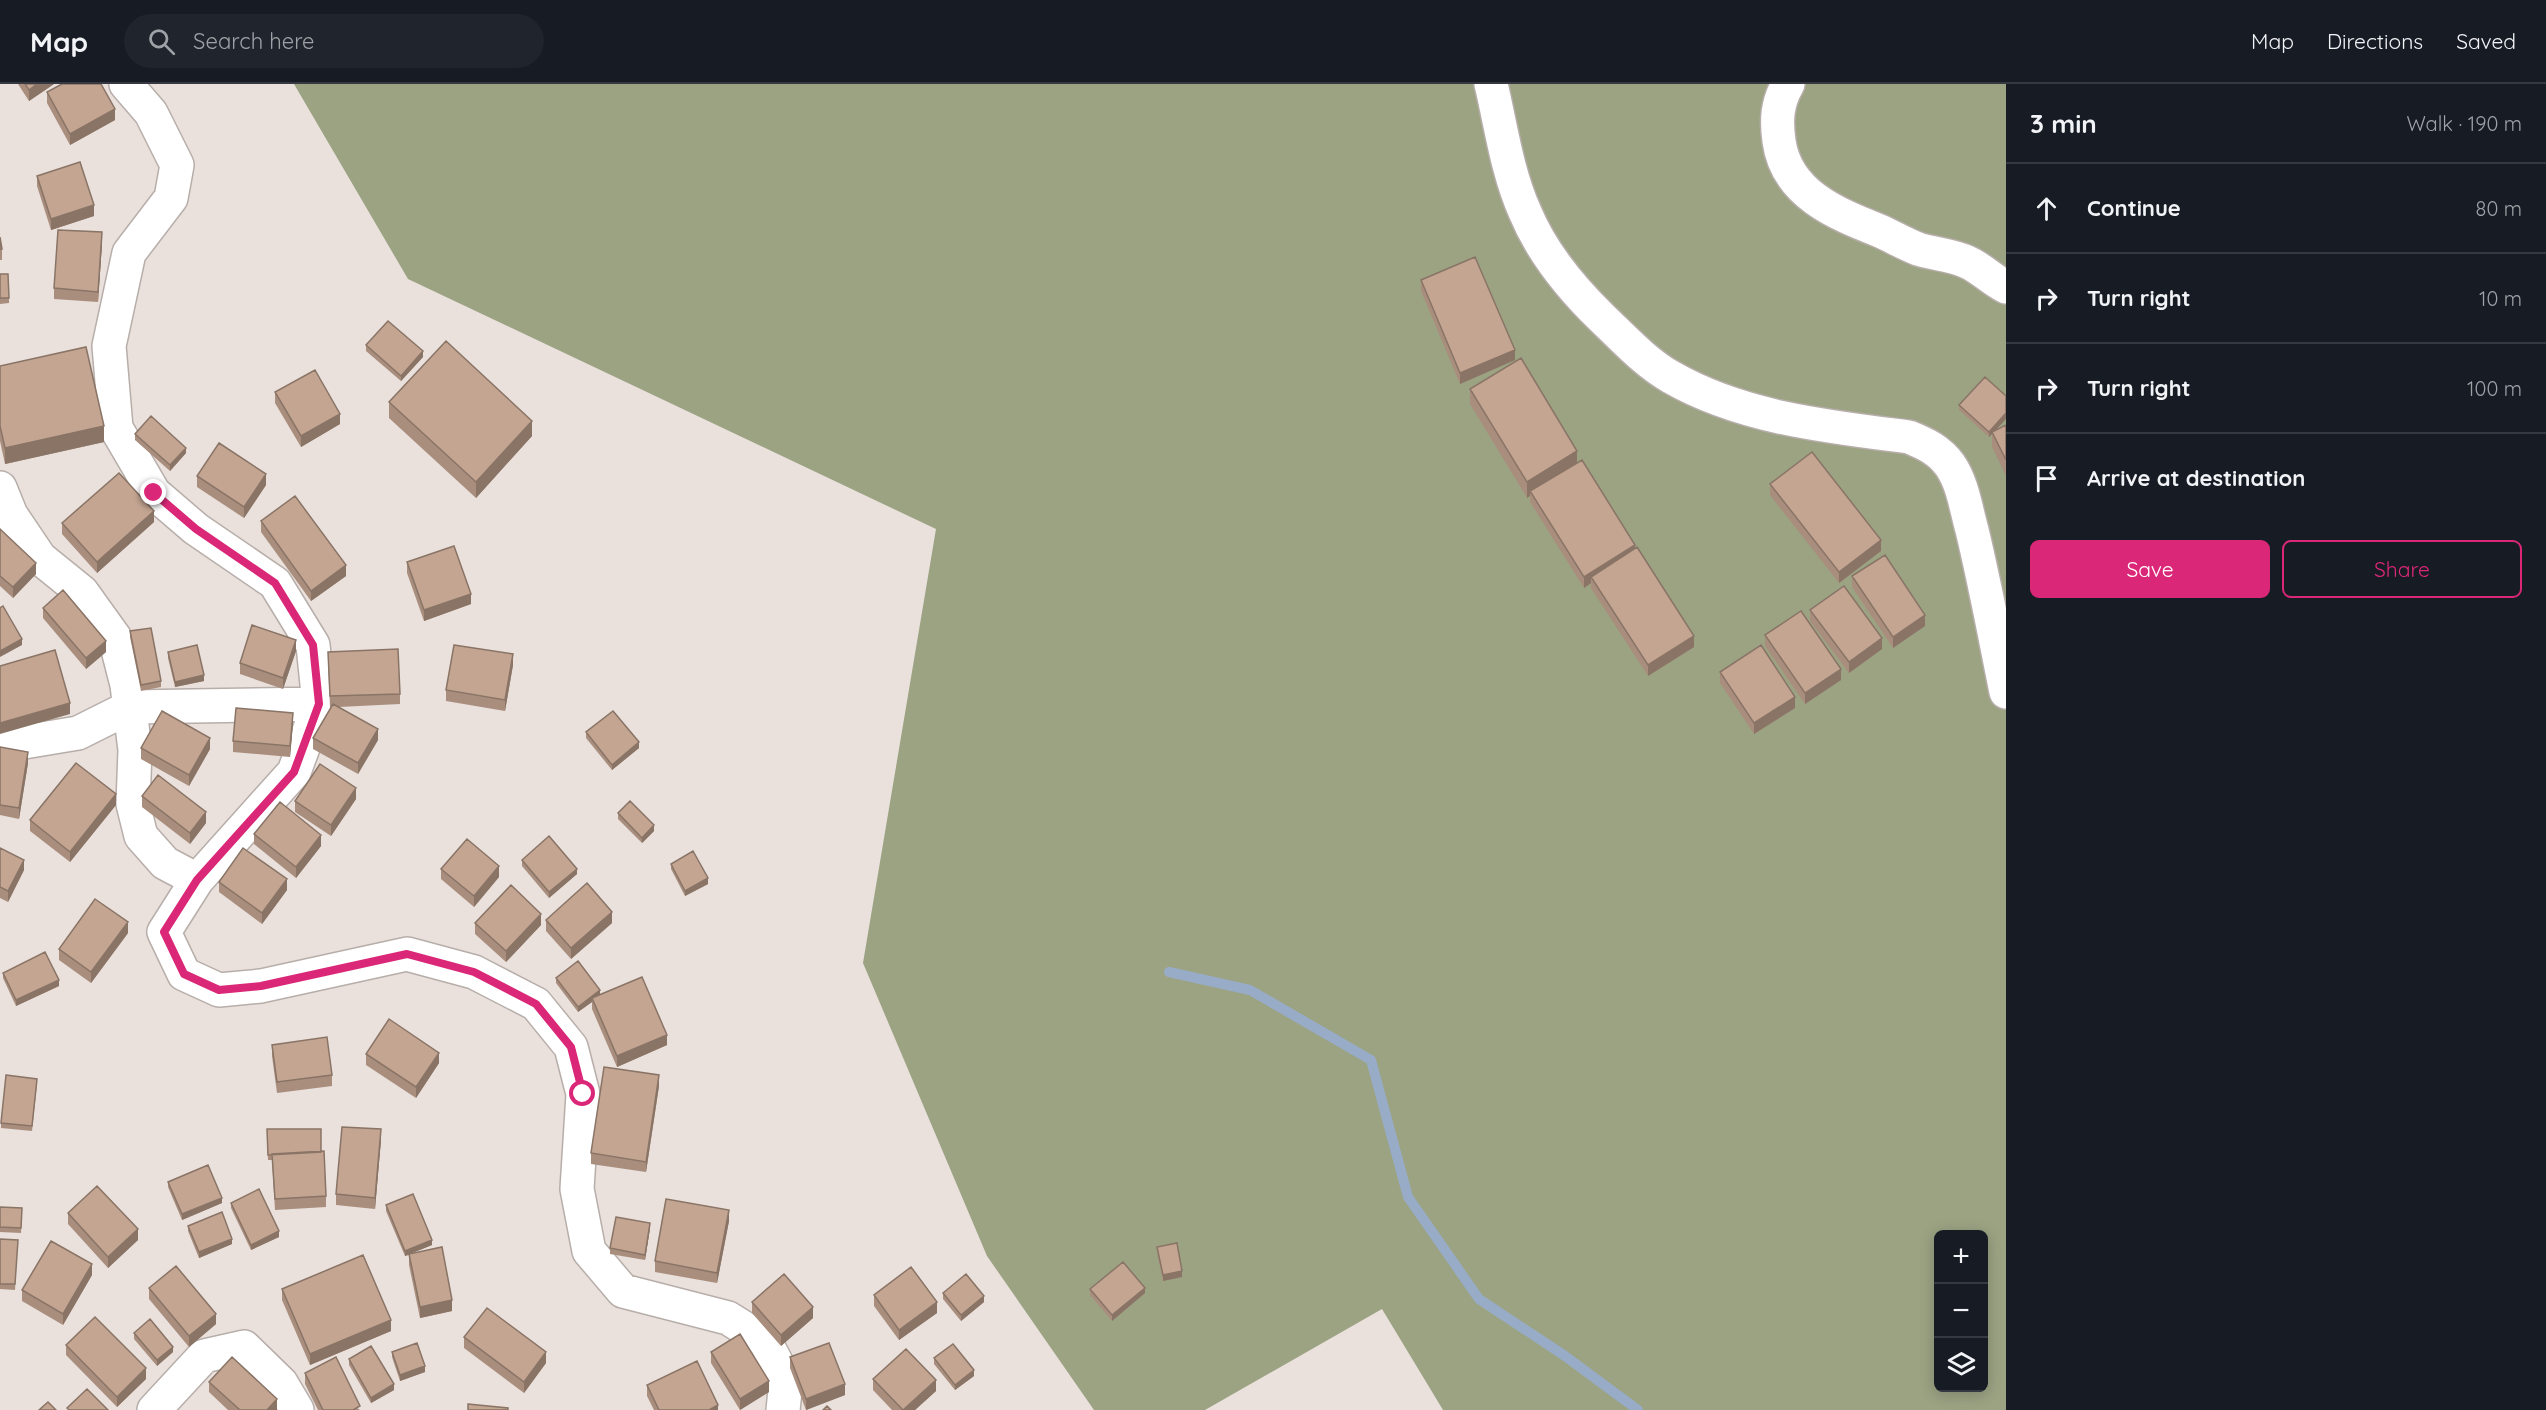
<!DOCTYPE html>
<meta charset="utf-8">
<style>
:root{--surface:#171b24;--page:#20242c;--text:#f1f3f6;--muted:#9ea1a6;--line:#363941;--accent:#db2777}
body{margin:0;font-family:Quicksand,sans-serif;background:var(--page);color:var(--text)}
.controls{position:absolute;right:18px;bottom:18px;display:grid;overflow:hidden;border-radius:9px;box-shadow:0 3px 15px #0003}
.controls button{width:54px;height:54px;display:grid;place-items:center;padding:0;border:0;border-bottom:2px solid var(--line);background:var(--surface);color:var(--text);font:30px sans-serif}
.stop{position:absolute;width:18px;height:18px;margin:-14px;border:4px solid #db2777;border-radius:50%;background:#fff}
.stop.end{background:#db2777;border-color:#fff;box-shadow:0 2px 6px #0008}
.list{margin:0;padding:0;list-style:none}
h2{display:flex;justify-content:space-between;align-items:center;height:78px;margin:0;padding:0 24px;font-size:26px}
h2 small{font-size:20px;font-weight:400;color:var(--muted)}
.list li{display:grid;grid-template-columns:39px 1fr auto;gap:18px;align-items:center;box-sizing:border-box;height:90px;padding:0 24px;border-top:2px solid var(--line)}
.list b{display:block;font-size:22px;white-space:nowrap}
.list em{font-size:20px;font-style:normal;color:var(--muted)}
.actions{display:flex;gap:12px;padding:18px 24px}
.actions a{flex:1;padding:14px 0;border:2px solid var(--accent);border-radius:9px;text-align:center;font-size:21px;color:var(--accent)}
.actions .main{background:var(--accent);color:#fff}
.icon{flex:none;width:33px;height:33px;fill:none;stroke:currentColor;stroke-width:2;stroke-linecap:round;stroke-linejoin:round}
.map{position:relative;flex:none;width:2006px;height:1326px;overflow:hidden}
header{display:flex;align-items:center;gap:36px;box-sizing:border-box;height:84px;padding:0 30px;background:var(--surface);border-bottom:2px solid var(--line)}
header strong{font-size:28px}
nav{display:flex;gap:33px;margin-inline-start:auto;font-size:21px}
.search{width:420px;height:54px;background:var(--page);display:flex;align-items:center;gap:15px;box-sizing:border-box;padding:0 21px;border-radius:33px;color:var(--muted);font-size:22px}
main{display:flex}
aside{flex:1;background:var(--surface)}
.map>svg:first-child{display:block}
.forest{fill:#9ba383;fill-rule:evenodd}
.lines{fill:none;stroke-linecap:round;stroke-linejoin:round}
.stream{stroke:#98acc7;stroke-width:10}
.minor-casing{stroke:#b7aeaa;stroke-width:36}
.minor{stroke:#fff;stroke-width:33}
.wall{fill:#a98e7e}
.shaded-wall{fill:#897466}
.building{fill:#c4a592;stroke:#897466;stroke-width:1.5}
.route{stroke:#db2777;stroke-width:8}
</style>
<header>
<strong>Map</strong>
<div class="search"><svg class="icon" aria-label="search" viewBox="0 0 24 24"><circle cx="10" cy="10" r="6"/><path d="M15 15l6 6"/></svg>Search here</div>
<nav><a>Map</a><a>Directions</a><a>Saved</a></nav>
</header>
<main>
<div class="map">
<svg width="2006" height="1326" viewBox="0 0 2006 1326">
<rect width="100%" height="100%" fill="#eae0dc"/>
<path class="forest" d="M294,0H2006V1326H1443L1382,1225L1205,1326H1094L987,1172L863,879L936,445L408,195ZM1938,1150H1984V1304H1938Z"/>
<g class="lines">
<path class="stream" d="M1169,888L1250,906L1371,976L1408,1113L1479,1215L1565,1272L1638,1326"/>
<g class="minor-casing">
<path id="minor" d="M126,0L151,29L177,81L171,114L129,169L109,262L116,344L154,409L196,445L275,499L313,561L319,620L294,688L197,796L164,848L184,890L219,906L261,902L407,870L474,888L536,920L571,963L583,1010L577,1105L589,1167L623,1207L728,1234L765,1257L786,1297L783,1326
M1491,0C1501,42 1507,88 1525,128C1542,169 1571,204 1602,234C1624,255 1646,279 1671,293C1742,334 1830,343 1909,353C1926,360 1939,366 1950,381C1963,400 1966,425 1972,446C1985,500 1995,554 2006,608
M1788,0C1777,19 1776,36 1779,57C1786,110 1837,130 1880,147C1893,153 1905,160 1918,165C1934,170 1952,171 1967,178C1981,184 1992,196 2006,203
M0,404L11,431L40,474L82,508L115,554L127,601L135,666L133,720L141,752L165,779L197,796
M0,662L78,649L130,623L319,620
M154,1326L204,1272L244,1263L281,1299L297,1326"/>
</g>
<use href="#minor" class="minor"/>
</g>
<path class="wall" d="M18,0H54L29,17Z
M47,8L115,36L70,61L47,19Z
M37,92L94,132L51,146L37,102Z
M0,153L2,165V176H0Z
M102,159L98,218L54,215V204Z
M0,190L9,214V219L0,220Z
M1421,196L1515,276L1460,300L1421,207Z
M366,261L423,273L401,297L366,267Z
M0,282L104,358L5,380L0,357Z
M1470,305L1577,378L1635,464L1694,563L1648,592L1591,504V499L1584,504L1530,418V412L1527,414L1470,320Z
M275,308L340,340L301,363L275,319Z
M389,318L532,352L476,414L389,334Z
M1959,321L1996,345L2006,341V392L1992,363V350L1989,353L1959,326Z
M135,350L186,369L170,387L135,356Z
M197,392L266,401L244,434L197,403Z
M1770,400L1881,467L1839,499L1770,411Z
M261,437L346,492L311,517L261,448Z
M154,438L97,489L62,450V439Z
M0,445L36,490L13,514L0,502Z
M407,478L471,520L424,537L407,489Z
M1852,492L1925,542L1893,564L1852,503Z
M43,524L106,568L86,585L43,534Z
M1810,526L1882,565L1849,589L1810,537Z
M130,547L161,597V603L141,607L130,553Z
M1765,551L1841,596L1805,620L1765,562Z
M296,567L283,605L240,590V579Z
M168,568L204,597L175,603L168,574Z
M328,579L400,610V620L339,623L378,656L358,690L313,665V654L331,623H330Z
M513,581L505,627L446,617V606Z
M1720,588L1795,624L1754,650L1720,599Z
M293,640L290,673L233,668V657Z
M586,648L639,664L612,686L586,654Z
M0,663L28,679L19,735L0,731Z
M141,664L210,665L189,702L141,675Z
M142,712L206,739L190,760L142,723Z
M356,715L331,752L295,728V717Z
M116,721L70,778L30,747V736Z
M618,729L654,747L642,759L618,735Z
M254,750L321,762L296,794L254,760Z
M0,764L24,786L8,818L0,814Z
M522,776L577,790L549,814L522,782Z
M671,780L708,800L685,812L671,785Z
M441,785L499,793L474,823L441,795Z
M219,798L287,806L262,840L219,808Z
M546,836L612,839L571,875L546,847Z
M475,839L541,841L506,878L475,850Z
M128,849L91,899L59,876V865Z
M3,889L59,902L16,922L3,894Z
M556,894L600,911L667,961L617,983L592,925V918L578,928L556,899Z
M272,961L332,991V1002L277,1009L272,972Z
M366,970L439,979L416,1014L366,981Z
M37,1000L32,1047L1,1044V1039Z
M659,1002L646,1088L591,1080V1069Z
M267,1045L321,1068L326,1112V1123L275,1126L272,1076H268Z
M381,1056L375,1125L336,1121V1110Z
M168,1098L222,1119L182,1136L168,1103Z
M231,1119L279,1153L251,1166L231,1124Z
M386,1121L432,1161L412,1169L452,1227L420,1234L409,1181V1171L405,1172L386,1127Z
M0,1123L22,1124L21,1149L0,1148Z
M68,1129L138,1156L108,1184L68,1140Z
M729,1137L717,1199L655,1188V1177Z
M188,1142L232,1160L199,1174L188,1147Z
M650,1144L645,1176L610,1170V1164Z
M0,1155L18,1156L15,1206L0,1205Z
M1157,1163L1182,1193L1163,1197L1157,1169Z
M92,1191L63,1241L22,1217V1206Z
M149,1204L216,1240L189,1263L149,1215Z
M282,1205L391,1247L310,1281L282,1216Z
M1090,1205L1145,1209L1112,1237L1090,1211Z
M943,1209L984,1218L961,1237L943,1215Z
M874,1211L937,1229L899,1256L874,1222Z
M752,1218L813,1234L781,1262L752,1229Z
M134,1249L173,1268L157,1282L134,1255Z
M464,1253L546,1279L524,1309L464,1264Z
M66,1261L146,1295L117,1323L66,1271Z
M392,1268L425,1288L400,1297L392,1273Z
M711,1268L769,1308L740,1326L711,1279Z
M790,1273L845,1311L806,1326L790,1284Z
M934,1274L974,1292L955,1306L934,1280Z
M349,1275L394,1306L371,1319L349,1281Z
M305,1289L360,1326H318L305,1300Z
M873,1295L936,1307L915,1326H892L873,1306Z
M209,1298L277,1326H228L209,1308Z
M647,1301L718,1326H654L647,1312Z"/>
<path class="shaded-wall" d="M37,0H54L29,17V6Z
M115,25V36L70,61V50Z
M94,121V132L51,146V135Z
M102,148V159L98,218V208Z
M1515,266V276L1460,300V289Z
M423,267V273L401,297V292Z
M2006,329V335L1993,349L1992,348V350L1989,353V348Z
M340,330V340L301,363V352Z
M532,337V352L476,414V398Z
M104,342V358L5,380V364Z
M186,364V369L170,387V381Z
M1577,367V383L1530,407V412L1527,414V398Z
M266,390V401L244,434V423Z
M154,427V438L97,489V478Z
M1881,456V467L1839,499V488Z
M1635,461V471L1591,493V499L1584,504V493Z
M36,479V490L13,514V503Z
M346,481V492L311,517V507Z
M471,510V520L424,537V526Z
M1925,531V542L1893,564V553Z
M1694,552V563L1648,592V581Z
M1882,554V565L1849,589V578Z
M22,555V561L0,573V567Z
M296,556V567L283,605V594Z
M106,557V568L86,585V574Z
M513,570V581L505,627V616Z
M1841,585V596L1805,620V609Z
M204,591V597L175,603V598Z
M1795,613V624L1754,650V639Z
M70,619V630L0,650V639Z
M293,629V640L290,673V662Z
M378,645V656L358,690V679Z
M210,654V665L189,702V691Z
M639,658V664L612,686V681Z
M28,668V679L19,735V724Z
M356,704V715L331,752V741Z
M116,710V721L70,778V768Z
M206,728V739L190,760V749Z
M654,741V747L642,759V754Z
M321,751V762L296,794V783Z
M24,776V786L8,818V807Z
M499,782V793L474,823V812Z
M577,785V790L549,814V808Z
M708,794V800L685,812V807Z
M287,795V806L262,840V829Z
M612,828V839L571,875V864Z
M541,830V841L506,878V867Z
M128,838V849L91,899V888Z
M59,896V902L16,922V916Z
M600,906V911L592,914V918L578,928V923Z
M667,951V961L617,983V972Z
M439,969V979L416,1014V1003Z
M659,991V1002L646,1088V1078Z
M381,1045V1056L375,1125V1114Z
M222,1114V1119L182,1136V1130Z
M729,1126V1137L717,1199V1189Z
M650,1139V1144L645,1176V1171Z
M138,1145V1156L108,1184V1173Z
M279,1147V1153L251,1166V1161Z
M232,1155V1160L199,1174V1168Z
M432,1156V1161L405,1172V1167Z
M92,1180V1191L63,1241V1230Z
M1182,1187V1193L1163,1197V1191Z
M1145,1204V1209L1112,1237V1231Z
M984,1212V1218L961,1237V1231Z
M452,1216V1227L420,1234V1223Z
M937,1218V1229L899,1256V1246Z
M813,1223V1234L781,1262V1251Z
M216,1230V1240L189,1263V1252Z
M391,1236V1247L310,1281V1270Z
M173,1263V1268L157,1282V1276Z
M546,1268V1279L524,1309V1298Z
M425,1282V1288L400,1297V1291Z
M146,1284V1295L117,1323V1313Z
M974,1286V1292L955,1306V1301Z
M936,1296V1307L915,1326H904Z
M769,1297V1308L740,1326V1315Z
M394,1300V1306L371,1319V1314Z
M845,1300V1311L806,1326V1315Z
M277,1315V1326H267Z
M718,1321V1326H709Z"/>
<path class="building" d="M25,0H37L29,6Z
M62,0H101L115,25L70,50L47,8Z
M80,78L94,121L51,135L37,92Z
M58,146L102,148L98,208L54,204Z
M0,153L2,165H0Z
M1475,173L1515,266L1460,289L1421,196Z
M0,190H8L9,214H0Z
M388,237L423,267L401,292L366,261Z
M446,257L532,337L476,398L389,318Z
M86,263L104,342L5,364L0,342V282Z
M1521,274L1577,367L1527,398L1470,305Z
M315,286L340,330L301,352L275,308Z
M1985,293L2006,312V329L1989,348L1959,321Z
M151,332L186,364L170,381L135,350Z
M2006,341V376L1992,348Z
M219,359L266,390L244,423L197,392Z
M1812,368L1881,456L1839,488L1770,400Z
M1582,376L1635,461L1584,493L1530,407Z
M119,389L154,427L97,478L62,439Z
M295,412L346,481L311,507L261,437Z
M0,445L36,479L13,503L0,492Z
M454,462L471,510L424,526L407,478Z
M1637,463L1694,552L1648,581L1591,493Z
M1885,471L1925,531L1893,553L1852,492Z
M1844,502L1882,554L1849,578L1810,526Z
M63,506L106,557L86,574L43,524Z
M3,522L22,555L0,567V524Z
M1801,527L1841,585L1805,609L1765,551Z
M252,541L296,556L283,594L240,579Z
M151,544L161,597L141,601L130,547Z
M197,561L204,591L175,598L168,568Z
M454,561L513,570L505,616L446,606Z
M1761,561L1795,613L1754,639L1720,588Z
M398,565L400,610L330,612L328,568Z
M55,566L70,619L0,639V582Z
M333,620L378,645L358,679L313,654Z
M236,624L293,629L290,662L233,657Z
M162,627L210,654L189,691L141,664Z
M613,627L639,658L612,681L586,648Z
M0,663L28,668L19,724L0,721Z
M76,679L116,710L70,768L30,736Z
M320,680L356,704L331,741L295,717Z
M158,691L206,728L190,749L142,712Z
M630,717L654,741L642,754L618,729Z
M280,718L321,751L296,783L254,750Z
M549,752L577,785L549,808L522,776Z
M467,755L499,782L474,812L441,785Z
M0,764L24,776L8,807L0,803Z
M243,764L287,795L262,829L219,798Z
M693,767L708,794L685,807L671,780Z
M587,799L612,828L571,864L546,836Z
M511,801L541,830L506,867L475,839Z
M95,815L128,838L91,888L59,865Z
M45,868L59,896L16,916L3,889Z
M578,877L600,906L578,923L556,894Z
M642,893L667,951L617,972L592,914Z
M389,935L439,969L416,1003L366,970Z
M327,953L332,991L277,998L272,961Z
M604,983L659,991L646,1078L591,1069Z
M6,991L37,995L32,1042L1,1039Z
M342,1043L381,1045L375,1114L336,1110Z
M267,1045H321V1068L268,1071Z
M324,1067L326,1112L275,1115L272,1070Z
M208,1081L222,1114L182,1130L168,1098Z
M97,1102L138,1145L108,1173L68,1129Z
M259,1105L279,1147L251,1161L231,1119Z
M413,1110L432,1156L405,1167L386,1121Z
M666,1115L729,1126L717,1189L655,1177Z
M0,1123L22,1124L21,1144L0,1143Z
M222,1128L232,1155L199,1168L188,1142Z
M616,1133L650,1139L645,1171L610,1164Z
M0,1155L18,1156L15,1200H0Z
M51,1157L92,1180L63,1230L22,1206Z
M1177,1159L1182,1187L1163,1191L1157,1163Z
M442,1163L452,1216L420,1223L409,1170Z
M363,1171L391,1236L310,1270L282,1205Z
M1123,1178L1145,1204L1112,1231L1090,1205Z
M176,1182L216,1230L189,1252L149,1204Z
M911,1183L937,1218L899,1246L874,1211Z
M784,1190L813,1223L781,1251L752,1218Z
M966,1190L984,1212L961,1231L943,1209Z
M487,1224L546,1268L524,1298L464,1253Z
M95,1233L146,1284L117,1313L66,1261Z
M150,1235L173,1263L157,1276L134,1249Z
M740,1250L769,1297L740,1315L711,1268Z
M417,1259L425,1282L400,1291L392,1268Z
M829,1259L845,1300L806,1315L790,1273Z
M953,1260L974,1286L955,1301L934,1274Z
M371,1262L394,1300L371,1314L349,1275Z
M906,1265L936,1296L903,1326L873,1295Z
M232,1273L277,1315L267,1326H240L209,1298Z
M336,1273L360,1322L353,1326H323L305,1289Z
M697,1277L718,1321L709,1326H659L647,1301Z
M87,1305L108,1326H69L67,1324Z
M48,1318L56,1326H39Z
M468,1320L508,1324V1326H468Z
M827,1322L831,1326H823Z"/>
<g class="lines">
<path class="route" d="M154,409L196,445L275,499L313,561L319,620L294,688L197,796L164,848L184,890L219,906L261,902L407,870L474,888L536,920L571,963L583,1010"/>
</g>
</svg>
<div class="controls">
<button>+</button>
<button>−</button>
<button><svg class="icon" aria-label="layers" viewBox="0 0 24 24"><path d="M12 4l9 5-9 5-9-5zM3 14l9 5 9-5"/></svg></button>
</div>
<div class="stop" style="left:583px;top:1010px"></div>
<div class="stop end" style="left:154px;top:409px"></div>
</div>
<aside>
<h2>3 min<small>Walk · 190 m</small></h2>
<ul class="list">
<li><svg class="icon" aria-label="ahead" viewBox="0 0 24 24"><path d="M12 20V5M6 11l6-6 6 6"/></svg><div><b>Continue</b></div><em>80 m</em></li>
<li><svg class="icon" aria-label="right" viewBox="0 0 24 24"><path d="M7 20v-9h11M14 6l5 5-5 5"/></svg><div><b>Turn right</b></div><em>10 m</em></li>
<li><svg class="icon" aria-label="right" viewBox="0 0 24 24"><path d="M7 20v-9h11M14 6l5 5-5 5"/></svg><div><b>Turn right</b></div><em>100 m</em></li>
<li><svg class="icon" aria-label="arrive" viewBox="0 0 24 24"><path d="M6 21V4h12l-3 4 3 4H6"/></svg><div><b>Arrive at destination</b></div></li>
</ul>
<div class="actions"><a class="main">Save</a><a>Share</a></div>
</aside>
</main>
